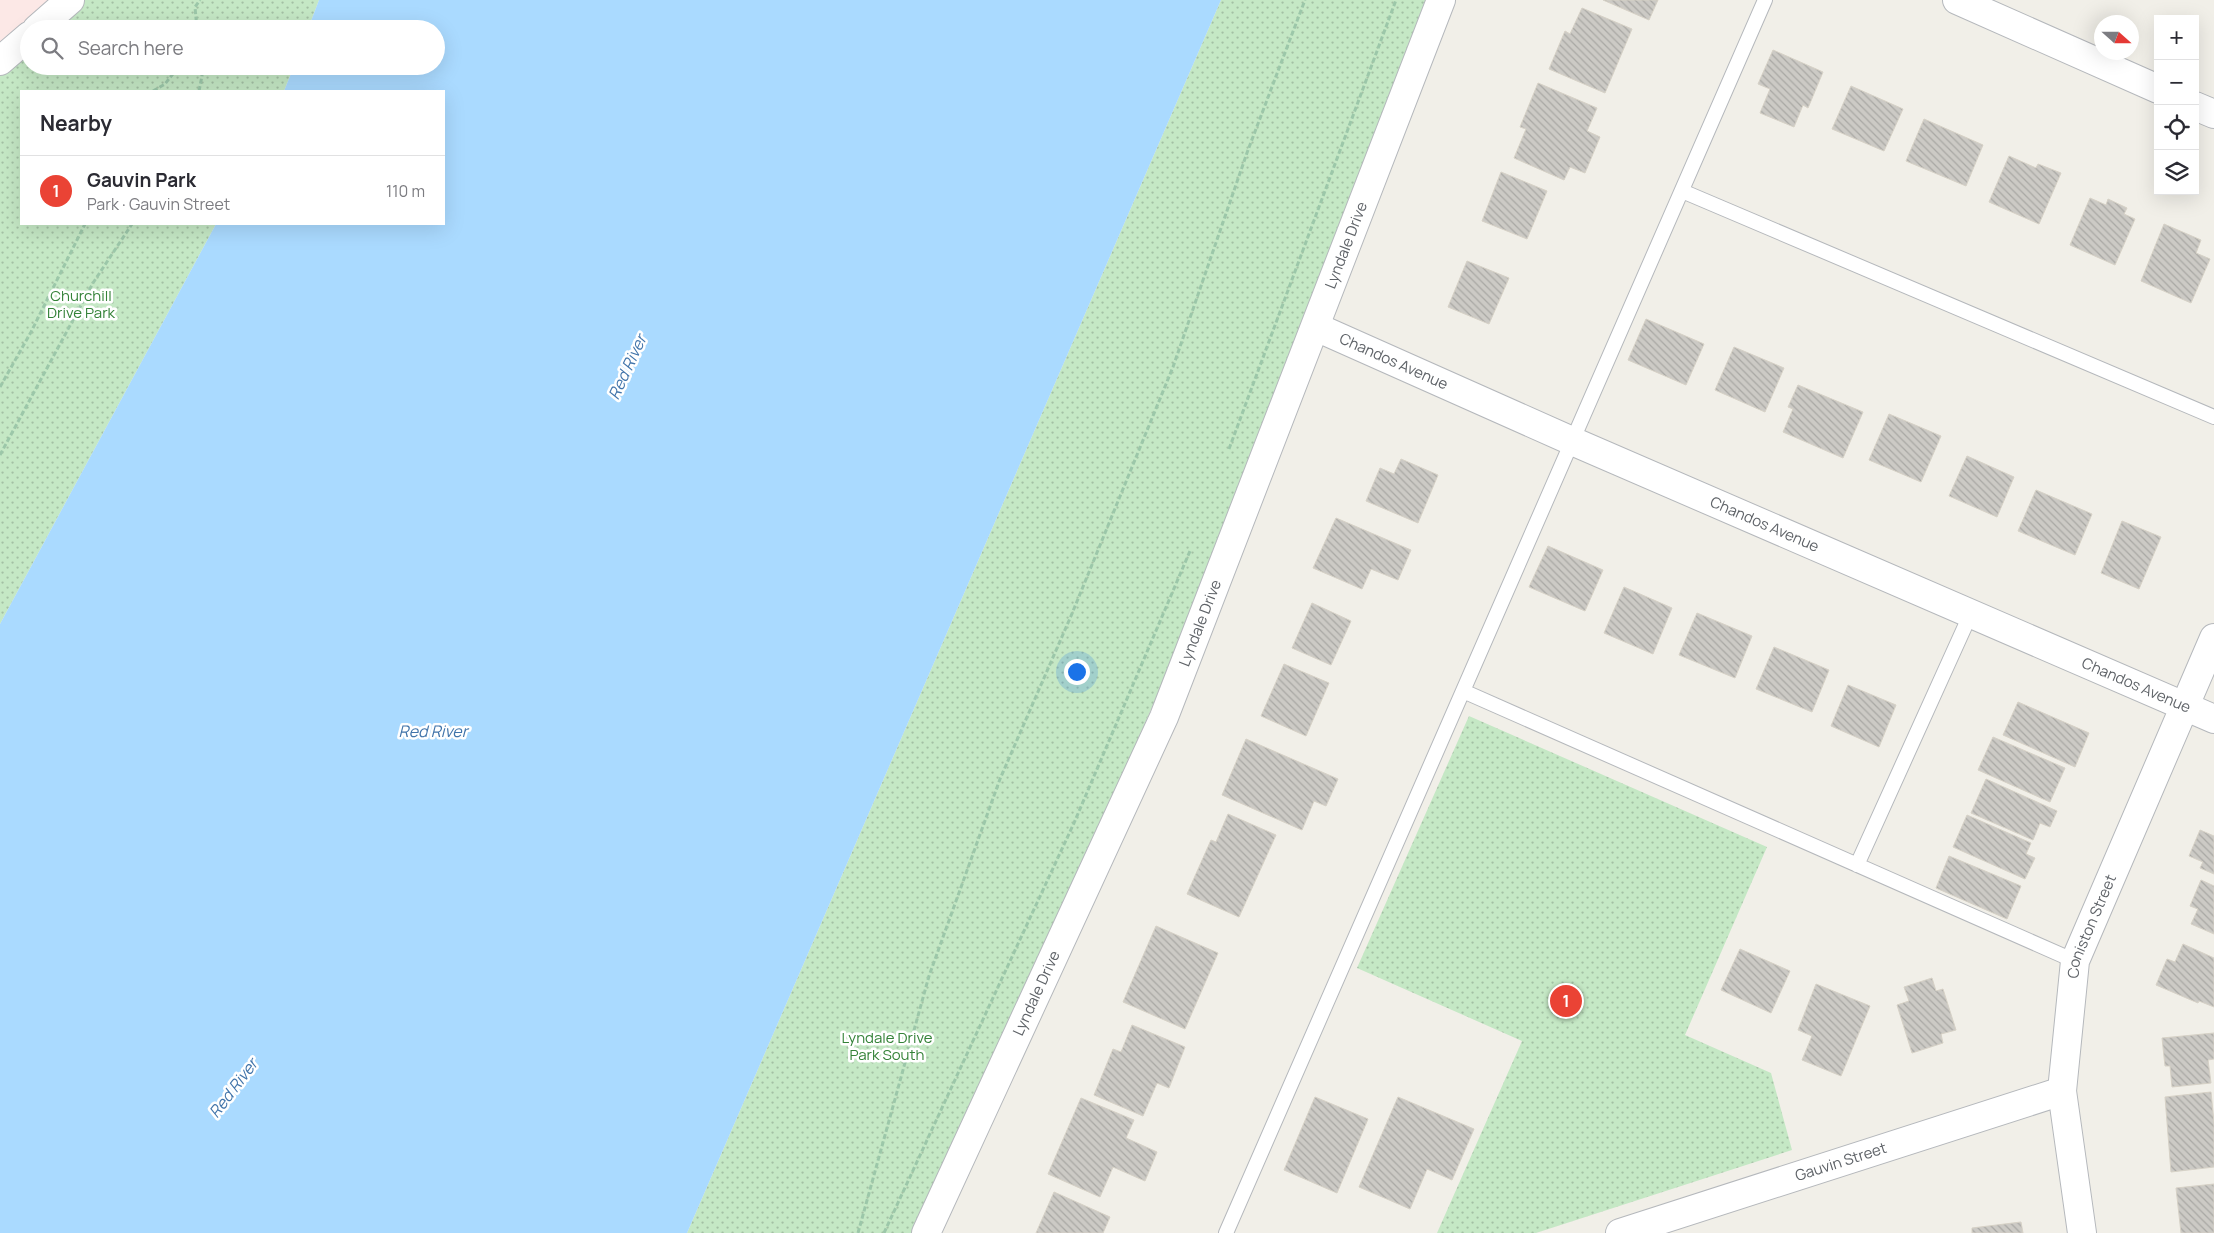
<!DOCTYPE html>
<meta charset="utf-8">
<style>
:root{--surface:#fff;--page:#f2f2f3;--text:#2b2b33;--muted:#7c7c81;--line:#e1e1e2;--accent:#ea4335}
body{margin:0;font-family:Manrope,sans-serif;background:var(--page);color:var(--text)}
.controls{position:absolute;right:15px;top:15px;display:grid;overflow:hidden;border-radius:0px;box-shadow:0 5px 20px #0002}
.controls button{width:45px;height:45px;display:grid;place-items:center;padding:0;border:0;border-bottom:1px solid var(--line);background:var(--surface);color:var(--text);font:25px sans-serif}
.compass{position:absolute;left:2094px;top:15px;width:45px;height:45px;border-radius:50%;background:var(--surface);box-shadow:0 5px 20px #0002;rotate:111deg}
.you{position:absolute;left:1076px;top:671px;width:18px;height:18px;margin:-12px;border:4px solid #fff;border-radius:50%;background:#1a73e8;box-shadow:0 0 0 8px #1a73e833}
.badge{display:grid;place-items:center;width:32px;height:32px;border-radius:50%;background:var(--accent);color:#fff;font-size:16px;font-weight:700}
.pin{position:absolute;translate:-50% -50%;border:2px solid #fff;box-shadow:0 1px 5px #0006}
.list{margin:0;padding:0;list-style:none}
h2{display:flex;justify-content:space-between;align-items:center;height:65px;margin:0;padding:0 20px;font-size:21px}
h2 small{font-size:16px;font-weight:400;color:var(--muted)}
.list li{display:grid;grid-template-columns:32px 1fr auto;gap:15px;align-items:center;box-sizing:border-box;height:70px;padding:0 20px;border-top:1px solid var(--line)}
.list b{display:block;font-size:19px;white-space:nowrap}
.list p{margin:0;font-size:16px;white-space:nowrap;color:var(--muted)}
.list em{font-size:16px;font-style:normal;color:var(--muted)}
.icon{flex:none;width:28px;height:28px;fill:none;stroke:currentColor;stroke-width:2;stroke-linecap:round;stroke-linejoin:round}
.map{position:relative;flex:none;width:2214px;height:1233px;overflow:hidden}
.search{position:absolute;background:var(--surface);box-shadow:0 5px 20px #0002;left:20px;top:20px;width:425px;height:55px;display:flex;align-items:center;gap:12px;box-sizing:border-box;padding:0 18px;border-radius:28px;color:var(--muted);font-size:19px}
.panel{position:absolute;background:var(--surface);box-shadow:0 5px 20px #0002;left:20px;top:90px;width:425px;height:135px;border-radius:0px}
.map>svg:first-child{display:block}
.medical{fill:#fce8e6}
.park{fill:url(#park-dots)}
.water{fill:#aadaff}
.building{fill:url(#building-back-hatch);stroke:#d6d1c6}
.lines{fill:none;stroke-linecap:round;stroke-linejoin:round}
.service-casing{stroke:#b5b8bc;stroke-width:16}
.minor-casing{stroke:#b5b8bc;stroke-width:30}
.tertiary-casing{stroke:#b5b8bc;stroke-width:30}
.path{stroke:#9cc7a9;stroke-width:3;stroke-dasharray:5 2.5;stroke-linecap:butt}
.service{stroke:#fff;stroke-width:14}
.minor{stroke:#fff;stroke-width:28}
.tertiary{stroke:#fff;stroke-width:28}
.labels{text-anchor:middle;stroke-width:5;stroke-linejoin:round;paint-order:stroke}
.street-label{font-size:15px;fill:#5f6368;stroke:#fff}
.park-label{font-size:15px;fill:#348238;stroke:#fff}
.water-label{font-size:16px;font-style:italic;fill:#4174aa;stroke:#fff}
</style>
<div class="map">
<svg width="2214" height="1233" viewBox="0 0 2214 1233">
<defs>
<pattern id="park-dots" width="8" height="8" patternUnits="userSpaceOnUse" patternTransform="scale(1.25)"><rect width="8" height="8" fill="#c5e8c5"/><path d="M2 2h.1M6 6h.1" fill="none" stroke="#a3c0a4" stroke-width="1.8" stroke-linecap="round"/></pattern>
<pattern id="building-back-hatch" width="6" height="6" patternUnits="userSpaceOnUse" patternTransform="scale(1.25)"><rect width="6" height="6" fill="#cccac5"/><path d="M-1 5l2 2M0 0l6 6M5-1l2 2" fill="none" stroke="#a9a8a4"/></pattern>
</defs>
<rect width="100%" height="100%" fill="#f1efe8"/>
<path class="medical" d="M0,0H70L0,61Z"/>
<path class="park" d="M70,0H319L308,29H37Z
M1221,0H1441L1316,327L925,1233H687Z
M29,36V66H294L284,91H21V224H216L0,624V61Z
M1469,716L1767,847L1685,1035L1771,1073L1792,1150L1536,1233H1437L1522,1041L1357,968Z"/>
<path class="water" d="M319,0H1221L687,1233H0V624L216,224H444V91H284L294,66H436V29H308Z"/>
<path class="building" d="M1603,0H1658L1649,20Z
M1582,8L1632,29L1605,93L1549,69L1565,31L1570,34Z
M1773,50L1823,72L1808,108L1803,105L1794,127L1760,113L1770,89L1758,84Z
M1538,83L1597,108L1587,131L1600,137L1585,173L1570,167L1564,180L1514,158L1526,129L1520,127Z
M1851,86L1903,109L1884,151L1832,129Z
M1924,119L1983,145L1966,186L1906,161Z
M2009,156L2036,168L2038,164L2061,173L2039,224L1989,202Z
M1501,172L1547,191L1527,239L1482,221Z
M2090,198L2106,205L2108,199L2127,208L2124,214L2135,219L2115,265L2070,245Z
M2164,224L2201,240L2196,253L2210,259L2191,303L2141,281Z
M1467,261L1509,278L1489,324L1448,307Z
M1646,319L1704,344L1686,385L1628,360Z
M1734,347L1784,368L1765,412L1715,390Z
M1798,385L1863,412L1843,458L1783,432L1793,409L1788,407Z
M1889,414L1941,436L1921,482L1869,460Z
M1967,456L2014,477L1997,517L1949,496Z
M1401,459L1438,475L1418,523L1366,501L1380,468L1394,474Z
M2036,490L2092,514L2075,555L2018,531Z
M1336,518L1411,550L1398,580L1371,569L1362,589L1313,568Z
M2122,521L2161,537L2139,589L2101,573Z
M1548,546L1603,570L1585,611L1529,587Z
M1624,587L1672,608L1653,654L1604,633Z
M1312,603L1351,621L1331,665L1292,648Z
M1697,613L1752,636L1735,678L1679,655Z
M1774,647L1829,670L1812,712L1756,689Z
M1284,664L1329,683L1306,736L1261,716Z
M1848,685L1896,705L1879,747L1831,726Z
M2018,702L2089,733L2075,767L2003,735Z
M1993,737L2065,768L2050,802L1978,770Z
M1246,739L1338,779L1326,806L1314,801L1302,830L1222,795Z
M1986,779L2057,811L2050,827L2040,823L2033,840L1971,813Z
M1228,814L1276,835L1239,917L1187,894L1211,840L1216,842Z
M1967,815L2031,843L2026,854L2035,858L2025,879L1953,847Z
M2200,830L2214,836V874L2200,868L2203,862L2189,856Z
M1949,856L2021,886L2007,919L1936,888Z
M2201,880L2214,886V934L2191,924L2198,909L2190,906Z
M1156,926L1218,953L1185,1029L1123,1002Z
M2183,944L2214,958V1007L2199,1001L2198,1003L2156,985L2167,959L2175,962Z
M1740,949L1790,971L1771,1013L1721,990Z
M1932,978L1936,991L1943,989L1956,1030L1941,1034L1943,1043L1912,1053L1897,1005L1909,1001L1904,987Z
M1816,984L1870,1006L1841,1076L1802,1060L1812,1036L1798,1030Z
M1132,1025L1185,1047L1169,1088L1157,1083L1143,1116L1094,1095L1113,1049L1121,1052Z
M2214,1033V1059L2208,1060L2211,1083L2172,1087L2170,1066H2165L2162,1038Z
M2211,1092L2214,1122V1167L2171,1172L2165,1097Z
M1315,1097L1368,1119L1337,1193L1284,1170Z
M1398,1097L1474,1129L1452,1180L1427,1169L1410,1209L1359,1187Z
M1081,1098L1134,1120L1126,1138L1157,1152L1145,1181L1113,1167L1100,1197L1048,1174Z
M2214,1184V1233H2181L2176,1188Z
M1054,1192L1110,1217L1103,1233H1036Z
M2021,1222L2023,1233H1972V1228Z"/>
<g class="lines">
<g class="service-casing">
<path id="service" d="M1682,191L2214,417
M1463,691L2075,961
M1857,865L1971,613
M1226,1233L1765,0"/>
</g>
<g class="minor-casing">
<g id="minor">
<path d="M1957,0L2158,89"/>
<path d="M37,29L70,0"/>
<path d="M0,61L29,36"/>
<path d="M2195,106L2214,114"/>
<path id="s1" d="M1316,327L1572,441L2214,719"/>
<path id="s2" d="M1620,1233L2062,1091"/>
<path id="s3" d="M2082,1233L2062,1091L2075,961L2214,638"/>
</g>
</g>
<g class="tertiary-casing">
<g id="tertiary">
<path id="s4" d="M926,1233L1164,717L1441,0"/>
</g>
</g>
<path class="path" d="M197,29L195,7L200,0
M153,91L165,84L179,66
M199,91L202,76L201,66
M0,387L31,332L85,224
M1229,449L1396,0
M0,455L93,283L132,224
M858,1233L929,976L1000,779L1071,616L1173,367L1248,150L1305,0
M884,1233L1074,823L1190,551"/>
<use href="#service" class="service"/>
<use href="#minor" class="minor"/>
<use href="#tertiary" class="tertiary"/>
</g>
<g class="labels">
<g class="street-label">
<text dy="5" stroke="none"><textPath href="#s4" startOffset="1074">Lyndale Drive</textPath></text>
<text dy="5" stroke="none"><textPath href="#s1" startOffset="85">Chandos Avenue</textPath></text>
<text dy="5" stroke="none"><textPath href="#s1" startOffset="490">Chandos Avenue</textPath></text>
<text dy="5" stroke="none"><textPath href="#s4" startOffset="669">Lyndale Drive</textPath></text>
<text dy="5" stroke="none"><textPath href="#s1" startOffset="895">Chandos Avenue</textPath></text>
<text dy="5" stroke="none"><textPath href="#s3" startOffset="312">Coniston Street</textPath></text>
<text dy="5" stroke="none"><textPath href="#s4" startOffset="264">Lyndale Drive</textPath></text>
<text dy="5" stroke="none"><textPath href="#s2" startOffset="232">Gauvin Street</textPath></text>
</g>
<g class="park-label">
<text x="81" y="301">Churchill<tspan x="81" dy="17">Drive Park</tspan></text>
<text x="887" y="1043">Lyndale Drive<tspan x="887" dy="17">Park South</tspan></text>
</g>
<g class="water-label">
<text transform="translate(627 367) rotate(-65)" y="6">Red River</text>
<text x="433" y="737">Red River</text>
<text transform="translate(233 1088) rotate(-53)" y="6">Red River</text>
</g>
</g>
</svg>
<div class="controls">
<button>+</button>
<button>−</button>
<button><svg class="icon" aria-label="locate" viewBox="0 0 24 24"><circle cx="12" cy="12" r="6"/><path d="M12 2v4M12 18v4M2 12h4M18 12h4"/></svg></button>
<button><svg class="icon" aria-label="layers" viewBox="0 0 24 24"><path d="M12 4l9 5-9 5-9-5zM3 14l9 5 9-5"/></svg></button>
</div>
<svg class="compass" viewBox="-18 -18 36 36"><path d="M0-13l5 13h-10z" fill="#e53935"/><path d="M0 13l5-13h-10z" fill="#7c7c81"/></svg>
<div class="you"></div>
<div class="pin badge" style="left:1566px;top:1001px">1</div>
<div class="search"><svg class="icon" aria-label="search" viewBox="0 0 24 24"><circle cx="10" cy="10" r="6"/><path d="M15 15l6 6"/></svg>Search here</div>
<section class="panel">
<h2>Nearby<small></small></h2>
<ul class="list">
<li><span class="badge">1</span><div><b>Gauvin Park</b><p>Park · Gauvin Street</p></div><em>110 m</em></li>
</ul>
</section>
</div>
